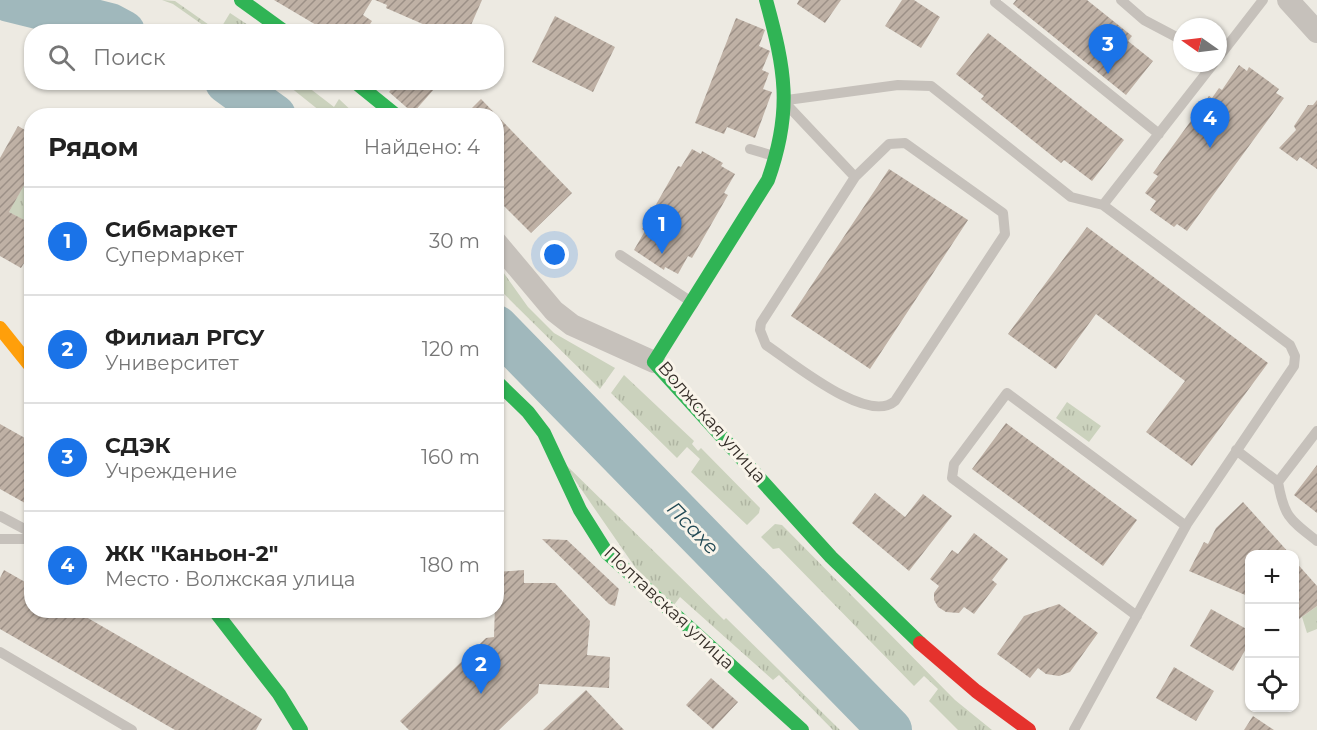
<!DOCTYPE html>
<html lang="ru">
<meta charset="utf-8">
<style>
:root{--surface:#fff;--page:#f2f2f2;--text:#222;--muted:#767676;--line:#e0e0e0;--accent:#1a73e8}
body{margin:0;font-family:Montserrat,sans-serif;background:var(--page);color:var(--text)}
.controls{position:absolute;right:18px;bottom:18px;display:grid;overflow:hidden;border-radius:12px;box-shadow:0 2px 4px #0004}
.controls button{width:54px;height:54px;display:grid;place-items:center;padding:0;border:0;border-bottom:2px solid var(--line);background:var(--surface);color:var(--text);font:30px sans-serif}
.compass{position:absolute;left:1173px;top:18px;width:54px;height:54px;border-radius:50%;background:var(--surface);box-shadow:0 2px 4px #0004;rotate:284deg}
.you{position:absolute;left:555px;top:255px;width:21px;height:21px;margin:-15px;border:4px solid #fff;border-radius:50%;background:#1a73e8;box-shadow:0 0 0 9px #1a73e833}
.badge{display:grid;place-items:center;width:39px;height:39px;border-radius:50%;background:var(--accent);color:#fff;font-size:20px;font-weight:700}
.pin{position:absolute;translate:-50% -50px;filter:drop-shadow(0 2px 3px #0008)}
.pin::after{content:'';position:absolute;top:32px;width:21px;height:18px;background:inherit;clip-path:polygon(0 0,100% 0,50% 100%)}
.list{margin:0;padding:0;list-style:none}
h2{display:flex;justify-content:space-between;align-items:center;height:78px;margin:0;padding:0 24px;font-size:26px}
h2 small{font-size:20px;font-weight:400;color:var(--muted)}
.list li{display:grid;grid-template-columns:39px 1fr auto;gap:18px;align-items:center;box-sizing:border-box;height:108px;padding:0 24px;border-top:2px solid var(--line)}
.list b{display:block;font-size:22px;white-space:nowrap}
.list p{margin:0;font-size:20px;white-space:nowrap;color:var(--muted)}
.list em{font-size:20px;font-style:normal;color:var(--muted)}
.icon{flex:none;width:33px;height:33px;fill:none;stroke:currentColor;stroke-width:2;stroke-linecap:round;stroke-linejoin:round}
.map{position:relative;flex:none;width:1317px;height:730px;overflow:hidden}
.search{position:absolute;background:var(--surface);box-shadow:0 2px 4px #0004;left:24px;top:24px;width:480px;height:66px;display:flex;align-items:center;gap:15px;box-sizing:border-box;padding:0 21px;border-radius:24px;color:var(--muted);font-size:22px}
.panel{position:absolute;background:var(--surface);box-shadow:0 2px 4px #0004;left:24px;top:108px;width:480px;height:510px;border-radius:24px}
.map>svg:first-child{display:block}
.grass{fill:url(#grass-tufts)}
.forest{fill:url(#forest-crowns)}
.lines{fill:none;stroke-linecap:round;stroke-linejoin:round}
.river{stroke:#a0b8bc;stroke-width:44}
.building{fill:url(#building-hatch)}
.lane{stroke:#c6c1bb;stroke-width:10}
.street{stroke:#c6c1bb;stroke-width:22}
.fast{stroke:#30b455;stroke-width:14}
.slow{stroke:#ff9f0a;stroke-width:14}
.jam{stroke:#e5322d;stroke-width:14}
.labels{text-anchor:middle;stroke-width:6;stroke-linejoin:round;paint-order:stroke}
.street-label{font-size:18px;fill:#362f29;stroke:#f9f4ea}
.water-label{font-size:20px;font-style:italic;fill:#224a55;stroke:#f9f4ea}
</style>
<div class="map">
<svg width="1317" height="730" viewBox="0 0 1317 730">
<defs>
<pattern id="grass-tufts" width="24" height="20" patternUnits="userSpaceOnUse" patternTransform="scale(1.5)"><rect width="24" height="20" fill="#cbd2bd"/><path d="M3 7l-1-3M5 7V3M7 7l1-3M15 17l-1-3M17 17v-4M19 17l1-3" fill="none" stroke="#afb5a2"/></pattern>
<pattern id="forest-crowns" width="20" height="18" patternUnits="userSpaceOnUse" patternTransform="scale(1.5)"><rect width="20" height="18" fill="#cbd2bd"/><path d="M2 6a3 3 0 1 1 6 0M12 15a3 3 0 1 1 6 0" fill="none" stroke="#afb5a2"/></pattern>
<pattern id="building-hatch" width="6" height="6" patternUnits="userSpaceOnUse" patternTransform="scale(1.5)"><rect width="6" height="6" fill="#bfb1a5"/><path d="M-1 1l2-2M0 6l6-6M5 7l2-2" fill="none" stroke="#9c9086"/></pattern>
</defs>
<rect width="100%" height="100%" fill="#edeae2"/>
<path class="grass" d="M230,13L257,31H219Z
M285,83H311L308,87L334,107L339,99L356,115H325Z
M31,171V224L9,212Z
M496,262L528,307L554,333L615,368L600,389L497,287Z
M624,375L694,441L692,444L698,451L701,448L760,508L759,513L747,525L691,472L700,459L687,447L677,458L611,393Z
M1067,402L1101,426L1089,442L1056,418Z
M561,460L724,620L726,618L840,730H833L779,675L773,680L680,597L674,605L646,583Z
M775,524L782,525L955,700L992,730H958L929,701L938,689L924,676L914,686L779,548L773,549L761,537Z
M1317,606V629L1307,633L1302,617Z"/>
<path class="forest" d="M162,0L175,1L212,27L210,30L173,4Z"/>
<g class="lines">
<path class="river" d="M9,0L110,25L123,32
M227,82L274,116
M496,327L890,730"/>
</g>
<path class="building" d="M274,0H372L363,15L372,21L365,32H328Z
M375,0H482L468,32H441L386,8L387,5Z
M799,0H841L825,23L797,4Z
M902,0H914L940,17L921,48L885,26Z
M1016,0H1087L1132,36L1128,41L1153,61L1126,95L1013,4Z
M555,16L615,47L593,92L532,62Z
M736,18L765,30L759,46L770,51L762,70L769,73L763,89L772,92L755,138L727,127L724,134L695,123Z
M988,33L1124,140L1092,181L1064,160L1061,163L981,99L984,96L956,74Z
M1239,65L1247,71L1249,67L1279,89L1276,93L1284,98L1187,231L1177,224L1174,227L1150,210L1156,201L1145,193L1158,176L1153,173L1209,96L1212,98L1219,88L1222,90Z
M398,82H428L435,88L413,113L389,92Z
M481,99L572,193L531,233L496,198V116H464Z
M1317,100V169L1300,157L1297,161L1279,148L1296,130L1294,126L1308,105H1313Z
M18,126L32,134V171L9,212L32,224V263L26,260L21,268L0,256V158Z
M692,149L701,154L702,151L723,163L721,166L735,174L724,193L728,195L692,258L688,256L678,274L665,267L664,270L634,250L645,231L642,229L678,166L681,167Z
M889,169L968,220L870,369L791,316Z
M1087,227L1268,363L1192,466L1146,432L1185,381L1096,314L1056,369L1008,334Z
M32,322V336L24,328Z
M1006,423L1137,520L1103,566L972,469Z
M0,424L32,442V507L0,489Z
M1317,465V513L1294,495Z
M875,493L905,517L923,494L952,516L909,571L852,523Z
M1243,502L1290,554H1250V597L1189,571L1204,542L1208,544L1216,528Z
M974,533L1008,559L992,580L997,584L974,614L964,607L959,613L946,612L938,607L934,600V593L939,586L930,579L952,550L958,554Z
M542,539L567,540L619,589L615,606L609,604Z
M1294,560L1317,586V606L1299,619L1294,617Z
M4,570L32,586V610H74L262,719L256,730H175L0,629V578Z
M524,570V583H555L590,621L587,655L610,657L609,688L539,684L538,693L499,730H409L400,721L486,638L494,637L496,572Z
M1059,604L1098,633L1070,672L1059,676L1046,674L1038,668L1030,678L997,654L1024,616Z
M1211,609L1250,631V642L1233,671L1190,646Z
M1174,667L1214,691L1196,721L1156,698Z
M711,678L738,702L713,729L686,705Z
M586,690L624,730H543Z
M1253,716L1274,730H1244Z"/>
<g class="lines">
<path class="lane" d="M996,0L995,2L1159,134
M1121,0L1144,20L1182,40
M1218,58L1263,0
M787,100L898,85L931,86L1071,197L1103,205L1290,345L1295,356L1294,366L1187,524L1074,730
M789,107L855,177L761,323L760,330L766,345C792,362 867,425 895,401L1005,234L1003,213L905,143L889,144L855,177
M750,149L774,156
M1103,205L1214,63
M620,255L690,301
M1236,450L1278,482C1284,517 1290,520 1317,541
M1278,482L1317,431
M0,516L32,533
M0,539H32
M1137,616L956,481L952,478L954,464L1007,393L1186,526
M0,652L132,730"/>
<path class="street" d="M1288,0L1317,32
M496,242L554,311L572,325L654,362"/>
<path class="fast" d="M241,0L285,32
M766,0C785,69 793,110 768,180L654,362L831,557L920,643
M355,82L397,116
M496,381L528,412L544,433L580,510L607,553L802,730
M214,610L279,694L301,730"/>
<path class="slow" d="M0,328L32,368"/>
<path class="jam" d="M920,643L976,691L1029,730"/>
</g>
<g class="labels">
<g class="street-label">
<text transform="translate(712 422) rotate(49)" y="6">Волжская улица</text>
<text transform="translate(669 608) rotate(43)" y="6">Полтавская улица</text>
</g>
<g class="water-label">
<text transform="translate(693 528) rotate(46)" y="7">Псахе</text>
</g>
</g>
</svg>
<div class="controls">
<button>+</button>
<button>−</button>
<button><svg class="icon" aria-label="locate" viewBox="0 0 24 24"><circle cx="12" cy="12" r="6"/><path d="M12 2v4M12 18v4M2 12h4M18 12h4"/></svg></button>
</div>
<svg class="compass" viewBox="-18 -18 36 36"><path d="M0-13l5 13h-10z" fill="#e53935"/><path d="M0 13l5-13h-10z" fill="#767676"/></svg>
<div class="you"></div>
<div class="pin badge" style="left:662px;top:254px">1</div>
<div class="pin badge" style="left:481px;top:694px">2</div>
<div class="pin badge" style="left:1108px;top:74px">3</div>
<div class="pin badge" style="left:1210px;top:148px">4</div>
<div class="search"><svg class="icon" aria-label="search" viewBox="0 0 24 24"><circle cx="10" cy="10" r="6"/><path d="M15 15l6 6"/></svg>Поиск</div>
<section class="panel">
<h2>Рядом<small>Найдено: 4</small></h2>
<ul class="list">
<li><span class="badge">1</span><div><b>Сибмаркет</b><p>Супермаркет</p></div><em>30 m</em></li>
<li><span class="badge">2</span><div><b>Филиал РГСУ</b><p>Университет</p></div><em>120 m</em></li>
<li><span class="badge">3</span><div><b>СДЭК</b><p>Учреждение</p></div><em>160 m</em></li>
<li><span class="badge">4</span><div><b>ЖК &quot;Каньон-2&quot;</b><p>Место · Волжская улица</p></div><em>180 m</em></li>
</ul>
</section>
</div>
